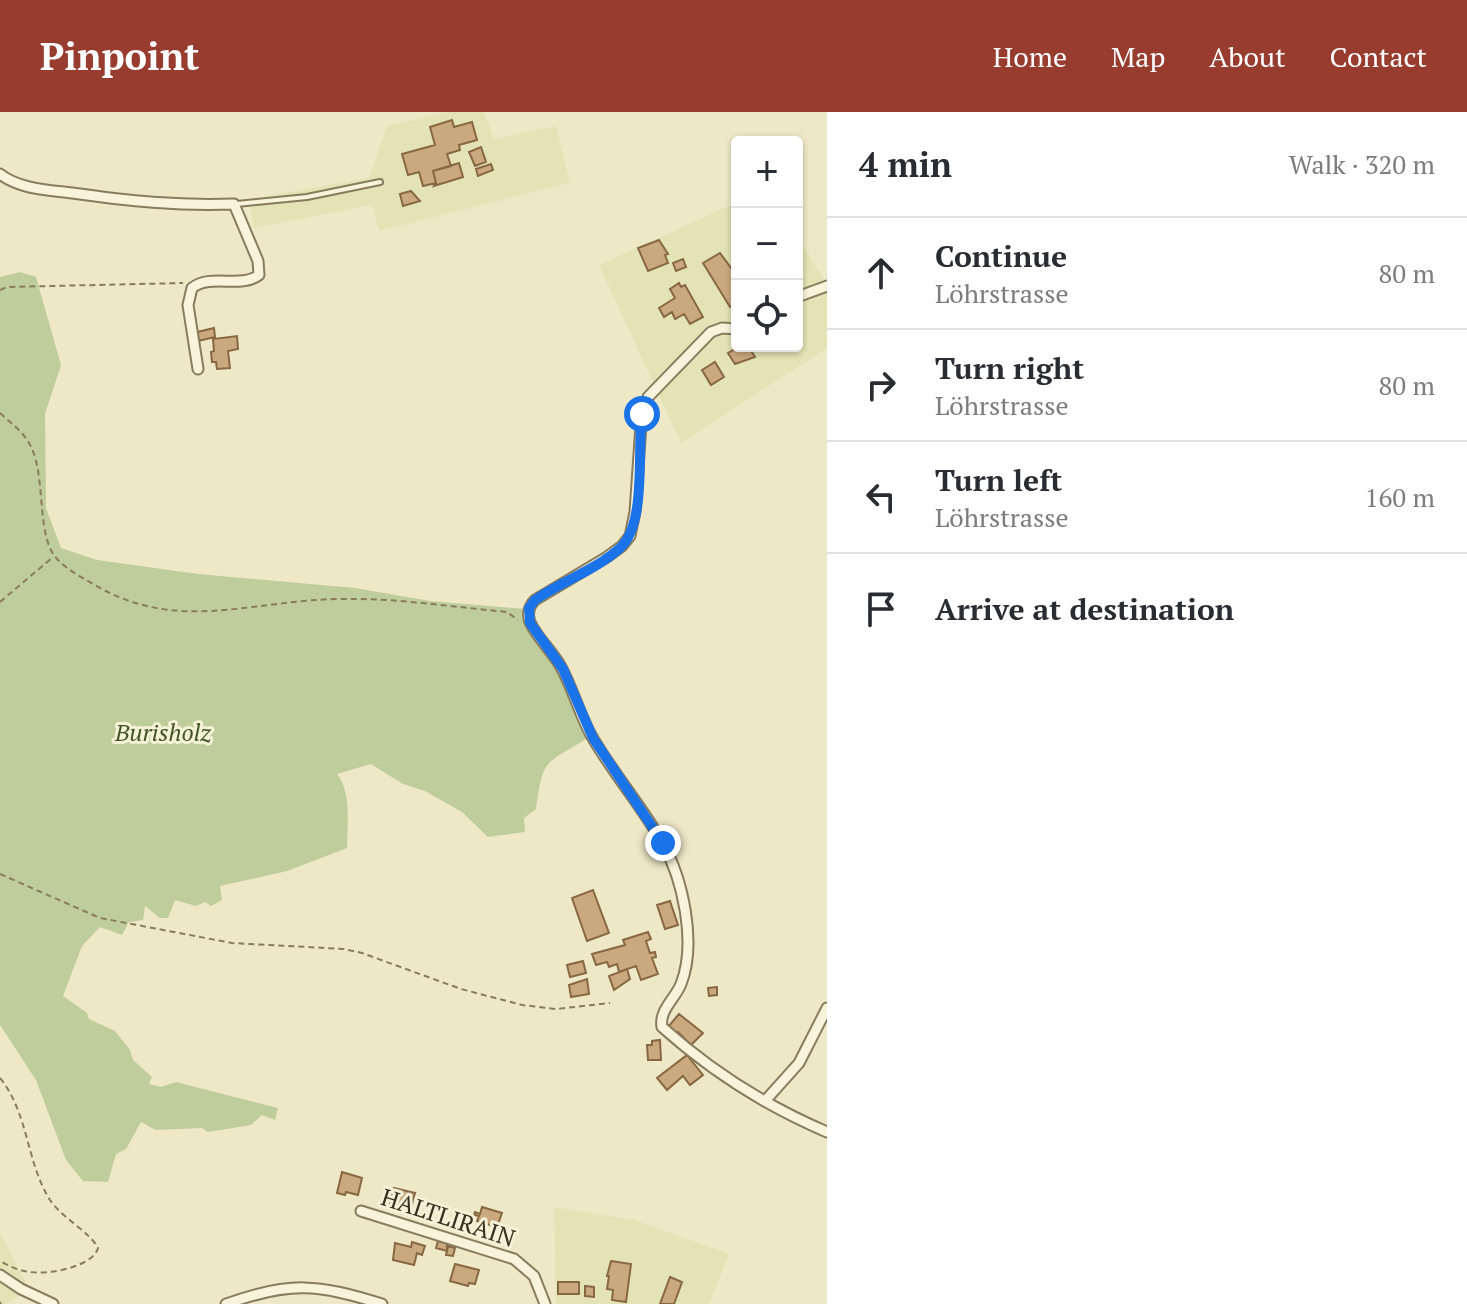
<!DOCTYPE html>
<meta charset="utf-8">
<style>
:root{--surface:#fff;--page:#f2f2f3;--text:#2b2b33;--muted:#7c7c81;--line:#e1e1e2;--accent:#973c2e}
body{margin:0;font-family:"PT Serif",serif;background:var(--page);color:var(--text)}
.controls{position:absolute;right:24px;top:24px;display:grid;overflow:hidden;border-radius:8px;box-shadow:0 2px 6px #0004}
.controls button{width:72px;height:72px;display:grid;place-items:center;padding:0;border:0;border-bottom:2px solid var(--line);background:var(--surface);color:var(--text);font:40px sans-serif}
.stop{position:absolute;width:24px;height:24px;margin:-18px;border:6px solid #1a73e8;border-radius:50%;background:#fff}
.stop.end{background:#1a73e8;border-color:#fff;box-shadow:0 2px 8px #0008}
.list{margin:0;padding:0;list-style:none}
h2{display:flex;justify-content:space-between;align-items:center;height:104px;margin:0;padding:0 32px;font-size:34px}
h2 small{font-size:26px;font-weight:400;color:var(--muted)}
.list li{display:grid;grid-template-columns:52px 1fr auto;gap:24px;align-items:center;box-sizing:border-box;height:112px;padding:0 32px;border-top:2px solid var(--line)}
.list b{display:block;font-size:30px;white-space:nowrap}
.list p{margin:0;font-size:26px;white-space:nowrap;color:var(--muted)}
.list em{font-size:26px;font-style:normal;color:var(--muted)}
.icon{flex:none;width:44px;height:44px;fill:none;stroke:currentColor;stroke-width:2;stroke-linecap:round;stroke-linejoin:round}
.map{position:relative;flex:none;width:827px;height:1192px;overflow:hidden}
header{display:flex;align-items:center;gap:48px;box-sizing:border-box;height:112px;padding:0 40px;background:var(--accent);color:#fff}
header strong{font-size:38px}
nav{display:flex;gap:44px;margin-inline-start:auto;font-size:28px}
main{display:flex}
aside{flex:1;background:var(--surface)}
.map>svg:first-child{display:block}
.farmland{fill:#e3e3b5}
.green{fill:#bfcc9b}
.building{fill:#cba97e;stroke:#886843;stroke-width:2}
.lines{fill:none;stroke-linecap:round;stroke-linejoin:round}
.service-casing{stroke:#897b5d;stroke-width:8}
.minor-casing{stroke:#897b5d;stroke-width:13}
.path{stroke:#897b5d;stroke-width:2;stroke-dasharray:6 4;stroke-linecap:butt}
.service{stroke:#f8f4db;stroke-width:4}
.minor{stroke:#f8f4db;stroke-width:9}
.route{stroke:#1a73e8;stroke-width:10}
.labels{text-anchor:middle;stroke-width:6;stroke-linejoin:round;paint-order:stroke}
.park-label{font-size:24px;font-style:italic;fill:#435627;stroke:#f5f1d7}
.street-label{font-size:24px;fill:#3a3020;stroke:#f5f1d7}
</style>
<header>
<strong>Pinpoint</strong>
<nav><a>Home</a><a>Map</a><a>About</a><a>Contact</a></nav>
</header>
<main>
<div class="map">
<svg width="827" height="1192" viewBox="0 0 827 1192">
<rect width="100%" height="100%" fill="#eee8c7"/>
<path class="farmland" d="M449,0H484L494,27L556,14L570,71L379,119L372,93L254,116L249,87L369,66L387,14Z
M737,90V234H797V125L827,172V236L681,331L599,153Z
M554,1095L634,1108L729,1142L709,1192H556Z
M0,1121L29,1177L6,1192H0Z"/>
<path class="green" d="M20,160L36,165L61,253L45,302L46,396L61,436L97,448L198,462L355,476L430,489L526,497L548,535L586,627C544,653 543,646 536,697L524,706L525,720L488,725L462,700L425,679L403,672L371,652L337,662C352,681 347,713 347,736L287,759L220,774L222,788L211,794L205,790L196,794L175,788L168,806H160L145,794L143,808L129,810L122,823L100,815L82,834L63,884L87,901L89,907L115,919L130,938L133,948L152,965L149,972L161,975L176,970L278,996L275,1008L262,1003L251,1013L208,1020L202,1016L156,1018L141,1010L126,1037L116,1042L108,1070L83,1069L66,1048L36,968L0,913V165Z"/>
<path class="building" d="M452,8L454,15L472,10L477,28L459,33L460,38L447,42L451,54L433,59L436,71L423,74L419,60L408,63L402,42L435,33L430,15Z
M481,35L486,50L475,54L469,40Z
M459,51L463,65L434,74L436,71L433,59Z
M491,52L493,58L478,64L476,57Z
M411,79L420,89L403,94L400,82Z
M659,128L668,142L665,143L668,151L648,159L638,136Z
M720,141L737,164V191L730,195L703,151Z
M683,147L686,155L676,159L673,151Z
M679,171L681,175L685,173L703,205L690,212L684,202L675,207L672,200L664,205L659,196L675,186L670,177Z
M214,216L215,225L198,229L197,220Z
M237,224L238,237L228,239L230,256L217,257L216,250H212L211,240L214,239L213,227Z
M740,234H748L755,245L735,252L728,241Z
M715,250L724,265L711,273L702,258Z
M593,778L609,821L587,829L572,786Z
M670,789L678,813L665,817L657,793Z
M648,820L651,827L646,829L650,841L655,840L656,845L652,846L658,862L641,868L636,854L619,860L617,852L609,855L607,850L596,853L592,842L625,833L623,828Z
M583,849L586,861L570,865L567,853Z
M627,857L630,867L614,878L609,864Z
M587,867L589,882L571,885L569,873Z
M717,875V883L709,884L708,876Z
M679,902L703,921L691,933L678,920L676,923L668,915Z
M660,928L661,948H648L647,933H652V929Z
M687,943L703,963L690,973L683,964L667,978L657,966Z
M342,1060L362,1066L358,1083L346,1080L345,1083L337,1081Z
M394,1076L415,1081L411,1095L390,1091Z
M482,1095L502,1101L497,1115L477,1109L479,1104L474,1103L475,1100L480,1102Z
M438,1129L447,1131V1139L436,1136Z
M412,1130L425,1134L422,1143L417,1141L414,1153L393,1148L395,1131L411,1135Z
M448,1134L455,1136L453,1144L446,1143Z
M611,1149L631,1152L626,1190L612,1188L613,1178L607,1177L609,1164H607Z
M455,1152L479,1158L475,1172L469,1171L468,1174L450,1169Z
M670,1165L682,1170L674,1192H660Z
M558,1170H579V1182H558Z
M585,1174L594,1175V1185L585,1184Z"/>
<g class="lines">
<g class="service-casing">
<path id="service" d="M237,92L307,85L380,70"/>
</g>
<g class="minor-casing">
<path id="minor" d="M0,62C19,77 48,78 72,81C129,89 177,94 234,92L258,149L259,163C240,177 211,161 192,176L188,193L198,257
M797,185L827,174
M737,217L722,216L711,220L648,285L641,313L635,400L630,424L622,434L607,445L535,488C529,494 527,502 530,510C537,526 553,540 561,555C573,577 579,601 591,623C612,660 641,693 662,730C683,767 697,831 681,872C675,887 659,898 662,915C711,959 766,994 827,1020
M765,989L799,951L827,896
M361,1099L514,1147L534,1164L545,1192
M0,1163L21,1177L53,1192
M226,1192C290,1169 318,1172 382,1192"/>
</g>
<path class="path" d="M0,178L7,175L183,171
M0,301C12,312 26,322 32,337C46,368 36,427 58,448C68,458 81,465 93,472C179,523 252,487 343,487C397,486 453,495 507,500L518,508
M0,490L53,445
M0,762L100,806L232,831L344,837L362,841L461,877L522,893L556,897L610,891
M0,966C29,1002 26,1050 50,1088C63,1107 90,1120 98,1136C93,1155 47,1163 30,1160C19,1159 9,1154 0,1149
M0,1190L1,1192"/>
<use href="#service" class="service"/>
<use href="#minor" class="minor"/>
</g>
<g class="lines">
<path class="route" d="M642,302C637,337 647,412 620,436C596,458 562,469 535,488L529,496L530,511L563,557L593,626L663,731"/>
</g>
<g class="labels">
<g class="park-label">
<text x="163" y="629">Burisholz</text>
</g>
<g class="street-label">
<text transform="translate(448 1106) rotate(18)" y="8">HALTLIRAIN</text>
</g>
</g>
</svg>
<div class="controls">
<button>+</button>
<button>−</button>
<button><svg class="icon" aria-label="locate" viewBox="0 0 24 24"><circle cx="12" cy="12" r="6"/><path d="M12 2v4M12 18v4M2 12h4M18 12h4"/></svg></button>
</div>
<div class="stop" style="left:642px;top:302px"></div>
<div class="stop end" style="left:663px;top:731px"></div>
</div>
<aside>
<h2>4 min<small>Walk · 320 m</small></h2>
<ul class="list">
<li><svg class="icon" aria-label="ahead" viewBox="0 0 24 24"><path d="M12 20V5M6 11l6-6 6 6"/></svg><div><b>Continue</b><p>Löhrstrasse</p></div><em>80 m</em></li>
<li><svg class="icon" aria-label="right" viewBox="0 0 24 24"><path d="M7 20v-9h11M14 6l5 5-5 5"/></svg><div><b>Turn right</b><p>Löhrstrasse</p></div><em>80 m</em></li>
<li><svg class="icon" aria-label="left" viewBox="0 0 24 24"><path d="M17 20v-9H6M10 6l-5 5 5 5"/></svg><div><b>Turn left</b><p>Löhrstrasse</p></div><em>160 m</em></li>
<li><svg class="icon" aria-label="arrive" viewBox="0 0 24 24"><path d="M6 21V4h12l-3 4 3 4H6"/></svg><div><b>Arrive at destination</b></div></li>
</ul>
</aside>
</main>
